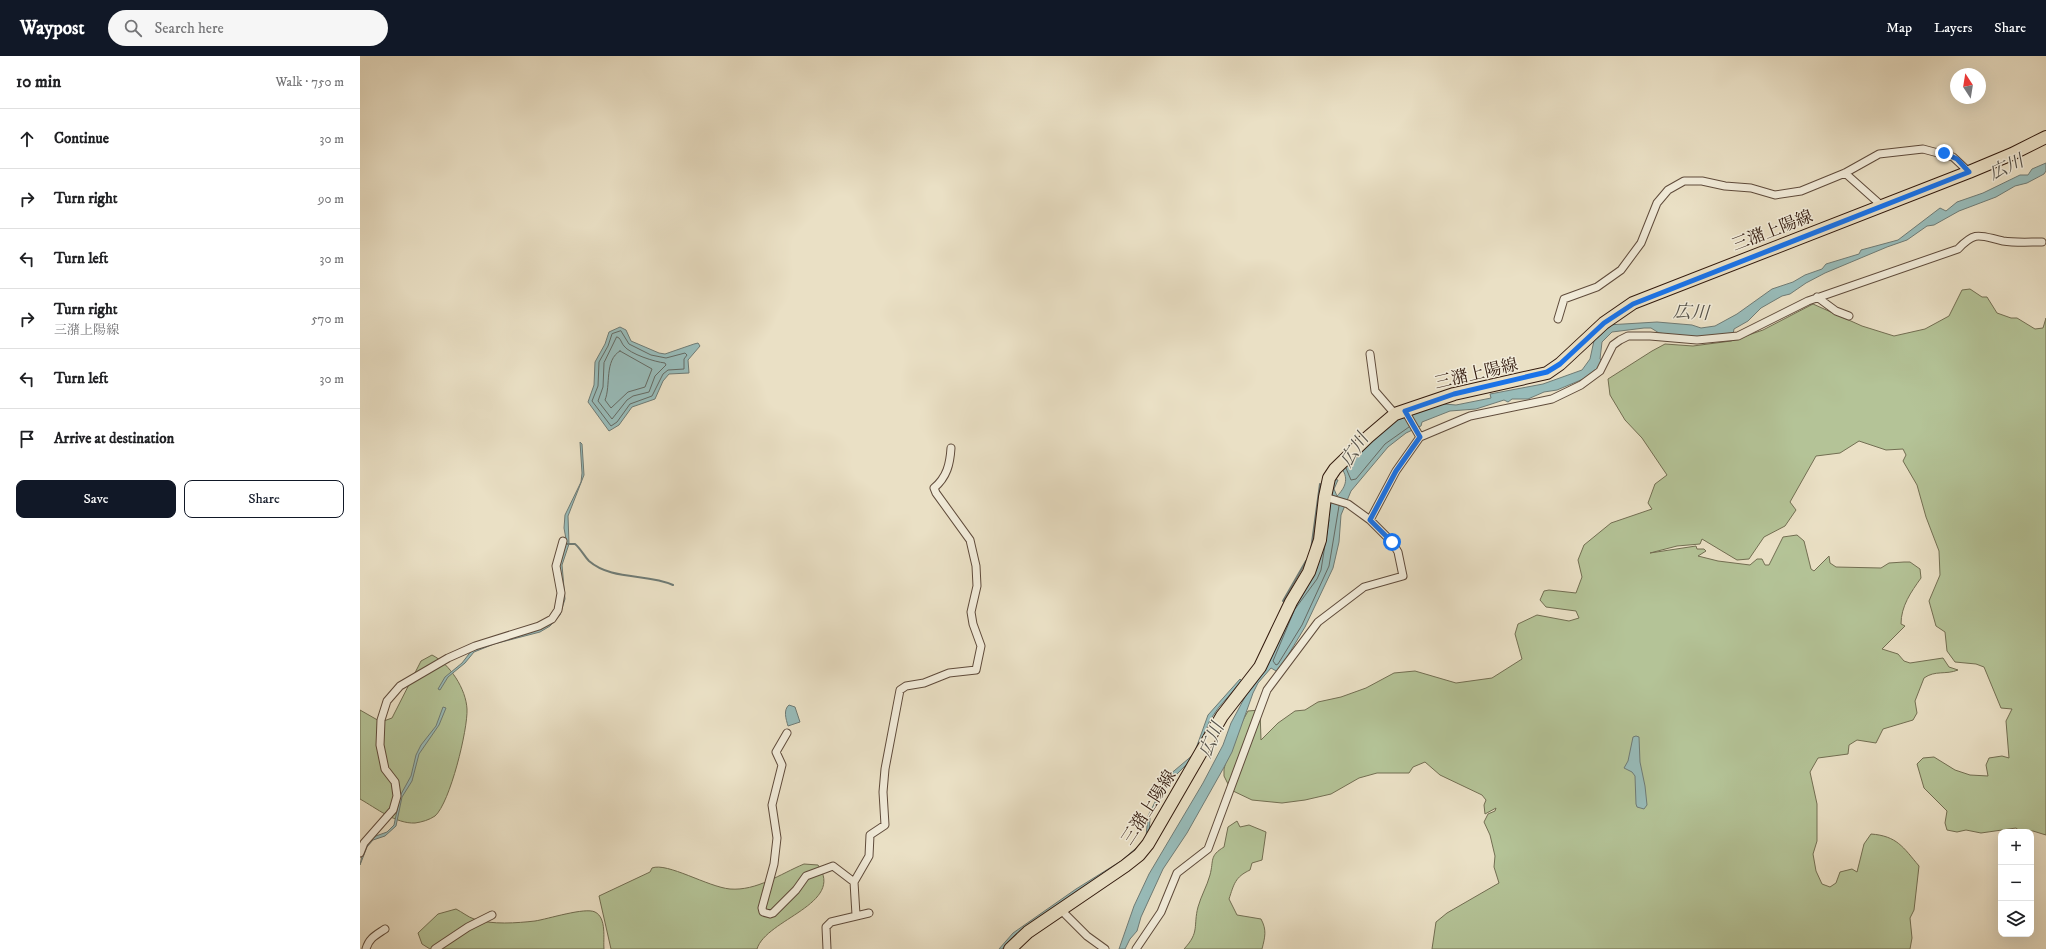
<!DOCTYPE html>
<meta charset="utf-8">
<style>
:root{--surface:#fff;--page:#f6f6f6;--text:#202124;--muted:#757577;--line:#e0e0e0;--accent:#111827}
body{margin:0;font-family:"IM FELL DW Pica","Noto Serif JP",serif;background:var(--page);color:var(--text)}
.controls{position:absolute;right:12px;bottom:12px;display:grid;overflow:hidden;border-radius:8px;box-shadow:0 4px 16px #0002}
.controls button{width:36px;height:36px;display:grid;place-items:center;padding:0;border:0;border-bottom:1px solid var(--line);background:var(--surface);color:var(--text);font:20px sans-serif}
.compass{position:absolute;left:1590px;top:12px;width:36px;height:36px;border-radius:50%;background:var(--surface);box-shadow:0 4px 16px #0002;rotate:348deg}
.stop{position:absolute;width:12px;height:12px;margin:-9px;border:3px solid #1a73e8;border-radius:50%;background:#fff}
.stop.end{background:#1a73e8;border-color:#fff;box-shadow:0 1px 4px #0008}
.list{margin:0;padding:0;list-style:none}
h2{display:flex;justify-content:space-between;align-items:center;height:52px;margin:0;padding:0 16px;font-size:17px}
h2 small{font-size:13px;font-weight:400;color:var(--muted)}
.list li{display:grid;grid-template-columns:26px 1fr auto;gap:12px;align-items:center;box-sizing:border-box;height:60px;padding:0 16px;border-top:1px solid var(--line)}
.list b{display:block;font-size:15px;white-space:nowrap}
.list p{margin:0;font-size:13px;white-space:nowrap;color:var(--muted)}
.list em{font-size:13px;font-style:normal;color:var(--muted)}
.actions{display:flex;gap:8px;padding:12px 16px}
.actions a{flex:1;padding:9px 0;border:1px solid var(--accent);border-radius:8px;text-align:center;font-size:14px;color:var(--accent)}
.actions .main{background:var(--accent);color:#fff}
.icon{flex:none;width:22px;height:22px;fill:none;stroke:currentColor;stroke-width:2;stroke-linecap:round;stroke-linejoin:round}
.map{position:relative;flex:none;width:1686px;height:893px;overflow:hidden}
header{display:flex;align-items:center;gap:24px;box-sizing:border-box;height:56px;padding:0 20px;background:var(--accent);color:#fff}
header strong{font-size:19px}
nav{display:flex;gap:22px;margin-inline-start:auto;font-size:14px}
.search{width:280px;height:36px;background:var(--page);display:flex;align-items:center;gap:10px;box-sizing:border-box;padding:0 14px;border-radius:22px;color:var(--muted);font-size:15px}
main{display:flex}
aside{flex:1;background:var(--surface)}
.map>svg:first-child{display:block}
.green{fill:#b4c397;stroke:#726e52}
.water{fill:#98bcba;stroke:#6f7b75}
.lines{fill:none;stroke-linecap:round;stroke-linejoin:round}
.shore{stroke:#646a64;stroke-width:1}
.stream{stroke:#6f7b75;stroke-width:2}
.street-casing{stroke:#5f4b3b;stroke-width:9}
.primary-casing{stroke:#31190d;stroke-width:14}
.street{stroke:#f1ebd9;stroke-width:7}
.primary{stroke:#eae0c5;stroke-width:12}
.route{stroke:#1a73e8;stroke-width:5}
.labels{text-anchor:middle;stroke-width:3;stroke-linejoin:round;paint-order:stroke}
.street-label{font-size:17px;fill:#31190d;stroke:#f1ebd9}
.water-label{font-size:18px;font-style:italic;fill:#55524a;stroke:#f1ebd9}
</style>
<header>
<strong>Waypost</strong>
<div class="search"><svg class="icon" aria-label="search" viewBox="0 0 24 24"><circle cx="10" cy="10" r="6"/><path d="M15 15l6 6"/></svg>Search here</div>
<nav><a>Map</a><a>Layers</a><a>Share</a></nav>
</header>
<main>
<aside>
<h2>10 min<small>Walk · 750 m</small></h2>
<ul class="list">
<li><svg class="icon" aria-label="ahead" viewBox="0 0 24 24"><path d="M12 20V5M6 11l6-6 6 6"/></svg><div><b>Continue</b></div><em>30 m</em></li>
<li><svg class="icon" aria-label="right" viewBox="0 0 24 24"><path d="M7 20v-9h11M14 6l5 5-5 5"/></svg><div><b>Turn right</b></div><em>90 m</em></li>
<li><svg class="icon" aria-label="left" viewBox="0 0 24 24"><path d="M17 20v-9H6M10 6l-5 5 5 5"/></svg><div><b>Turn left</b></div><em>30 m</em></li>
<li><svg class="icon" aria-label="right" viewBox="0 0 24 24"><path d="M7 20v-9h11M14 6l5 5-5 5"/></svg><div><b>Turn right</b><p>三潴上陽線</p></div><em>570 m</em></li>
<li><svg class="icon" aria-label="left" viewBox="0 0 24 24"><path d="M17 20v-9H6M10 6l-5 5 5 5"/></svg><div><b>Turn left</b></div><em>30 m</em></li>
<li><svg class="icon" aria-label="arrive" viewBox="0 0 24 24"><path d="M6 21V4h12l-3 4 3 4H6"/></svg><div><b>Arrive at destination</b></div></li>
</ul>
<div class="actions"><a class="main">Save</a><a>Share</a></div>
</aside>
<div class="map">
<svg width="1686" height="893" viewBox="0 0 1686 893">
<rect width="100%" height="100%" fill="#eae0c5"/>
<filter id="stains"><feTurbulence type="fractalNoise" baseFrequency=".005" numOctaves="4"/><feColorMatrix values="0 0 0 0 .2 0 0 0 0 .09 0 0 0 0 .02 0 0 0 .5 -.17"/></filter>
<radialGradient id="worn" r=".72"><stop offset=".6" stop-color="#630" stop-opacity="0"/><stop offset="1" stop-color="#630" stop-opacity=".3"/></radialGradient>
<path class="green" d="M1610,233L1622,241H1627L1637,257L1651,262H1657L1675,273L1683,272L1686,262V779L1673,775L1661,776L1656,772L1621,777L1606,774L1597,776L1587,774L1585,767L1587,755L1564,732L1557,708L1563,702L1574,701L1595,714L1610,719L1628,720L1626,709L1629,702L1642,700L1649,702L1646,665L1652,653L1641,652L1624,611L1616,608L1595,606L1587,595L1585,576L1576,570L1569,545L1580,519L1579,495L1566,461L1557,429L1543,405L1546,399L1543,393L1526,394L1499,385L1480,397L1456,400L1430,446L1436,454L1425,470L1404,481L1389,503L1377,504L1342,483L1340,488L1317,490L1290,497L1336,490L1337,493H1344L1346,495L1338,500L1358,505L1390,509L1397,503H1402L1405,509H1409L1423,481L1437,479L1444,485L1451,513L1454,515L1469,500L1470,507L1476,511L1521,512L1529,507L1544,506H1550L1560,513L1561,522C1551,536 1541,550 1541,568L1545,570L1522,593L1538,598L1544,605L1550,607L1583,602L1589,611L1598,614C1586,619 1575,614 1564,622L1555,645L1557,657L1553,664L1523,673L1516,687L1497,684L1489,689L1488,698L1458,702L1450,716L1457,748V785L1453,798L1456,815L1462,828L1470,831L1476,827L1480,816L1492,813L1497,816L1504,788L1511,778C1537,780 1543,791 1559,810L1554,854L1550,862L1552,882L1550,893H1072L1076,866L1087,857L1139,827L1134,811L1135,800L1130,779L1124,766L1128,758L1135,755L1136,752L1125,758L1124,749L1126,744L1122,739L1080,719L1065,706L1053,711L1049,717H1017L999,722L971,738L945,744L922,747L892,744L871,734L864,720V713L871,686L888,655L900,654L901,684L918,667L935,655L945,654L958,646L981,641L1006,632L1034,617L1055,615L1096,627L1132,622L1162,603L1155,578L1158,568L1177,559L1209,565L1219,562L1216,555L1186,551L1180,544L1184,535L1189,534L1216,537L1222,521L1218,504L1224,489L1251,467L1292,453L1288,447L1295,428L1307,419L1282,382L1265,364L1250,339L1248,323L1292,295L1305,288L1333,290L1371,285L1403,274L1453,248L1502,270L1534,280L1565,273L1589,260L1602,234Z
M72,599C90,608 106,633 107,653C108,673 90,747 75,760C69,764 62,766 55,767C36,768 16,752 0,743V654L21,666L32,662L61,605Z
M877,765L880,771L889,769L906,776L902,804L892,807L890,814C875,821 874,828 869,843L877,859L901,863C907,874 905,881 902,893H824C840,876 833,870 838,851C841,840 847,830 850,819C854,804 849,800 864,791L868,771Z
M444,808L458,809C486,848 406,863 397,893H251L239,840L290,816L292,812C307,806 348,831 370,833C397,835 420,818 444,808Z
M96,853C102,856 108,861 114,863C132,869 157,867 175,865C188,863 225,851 235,856C247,862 243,883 244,893H70L62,888L58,877L78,858Z"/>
<path class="water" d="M1686,107V115L1684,118L1667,127L1655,130L1636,141L1599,155L1574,169L1567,170L1547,184L1527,191L1465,217L1446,227L1430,238L1422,240L1401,252L1388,265L1374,273L1373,278L1332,281L1299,277L1291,272H1284L1252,276L1242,286L1240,303L1242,305L1235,316L1228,321L1197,334L1184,336L1168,343H1152L1148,346L1144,344L1116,353L1090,355L1062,366L1061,370L1046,377L1028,391L991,435L981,459L979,486L973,512L945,571L918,616L911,612L898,627L893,637L872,696L863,713L827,777L803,813L781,861L777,875L770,883L765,893H759L774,850L789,818L843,727L863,689L871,667L941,537L953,521L957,512L973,423L978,424L974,433L977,440C985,432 989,423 982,413L977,414L1037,364L1082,345L1084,348L1096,349L1131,342L1130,338L1183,328L1222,314L1230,303L1235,280L1247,269L1297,266L1332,269L1341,272L1355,270L1377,258L1412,233L1433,226L1445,219L1462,213L1466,208L1499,198L1501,194L1538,184L1580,152L1586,155L1597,146L1623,137L1660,119H1668L1672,113Z
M260,271L266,274L271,285L299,297L305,298L334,288L338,287L340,290L328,304L329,317L309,318L303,325L295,343L272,351L259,369L249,375L228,346L234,329L235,306L245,288L249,276Z
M220,386L222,388L224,419L208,460L209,488L202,509L205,543L200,559L190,570L180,576L134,588L114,596L105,607L88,621L80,634L78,633L85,621L102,607L112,594L177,573L200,554L198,512L206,483L204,472L205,459L221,426L222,417Z
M880,623L882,625L859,651L850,664L835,700L810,725L790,761L789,780L779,793L654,880L642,893H639L653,877L716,833L761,805L782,787L786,781L788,760L808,720L834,698L848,659Z
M429,649L435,651L440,666L428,670C426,663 423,654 429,649Z
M83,651L86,652L79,669L59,698L52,725L42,741L36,770L25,780L13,784L7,791L0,809L3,795L13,781L27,776L34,769L40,740L51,720L56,699L61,689L76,670Z
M1276,680L1279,681L1280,706L1285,730L1287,749L1284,753L1277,751L1276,748L1275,720L1272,716L1264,712L1268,705L1273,681Z"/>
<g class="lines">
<path class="shore" d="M261,275L269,288L291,299L306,302L325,297L327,299L324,303V313L308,314L303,318L292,340L270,348L257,366L251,370L232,345L238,330L239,306L248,290L252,278Z
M257,281L259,282C261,284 262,288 264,290C270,298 295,306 305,307L306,309L295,320L289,336L273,340L267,344L252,363L238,345L243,331L244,307Z
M260,295L292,313L285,331L268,336L251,352L245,344C251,330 244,304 260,295Z
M986,412L991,424L996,423L1025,388L1049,371
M935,553L957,523L961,514L969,464
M934,555L913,605L916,609L918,608L942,569L969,510L979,450"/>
<path class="stream" d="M207,488H215C221,493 224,500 229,505C252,525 288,517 313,529
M951,494L960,428
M923,545L946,505"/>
<g class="street-casing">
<path id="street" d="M1485,117L1522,150
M1457,241L1476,255L1489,260
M1198,263L1204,243L1237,231L1261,214L1281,187L1297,147L1308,134L1324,125H1342L1365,130L1391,132L1415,139L1441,135L1485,117L1519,98L1563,93L1593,101L1609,116
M1010,298L1015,335L1035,358
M1045,355L1060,381
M1010,464L1036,415L1060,381L1110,360L1192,343L1221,329L1240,315L1253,289L1260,284L1268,280H1290L1337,284L1378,280L1448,245L1598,193C1616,174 1620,180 1643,185C1655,187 1669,186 1682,186
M427,677L416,696L422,709L412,749L417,782L414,808L402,852L403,856L410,858L413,857L436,834L446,820L473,810L494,826
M0,797L4,787L33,754L37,740L35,726L25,713L20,689L21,664L27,645L40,630L88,602L115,590L179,570L192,563L198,554L201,537L196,510L203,485
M700,853L727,880L745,893
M496,859L494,826L509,800L510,779L525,769L523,736L525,713L540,634L546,630L564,627L589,617L616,614L621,590L613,568L611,556L617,530L616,510L610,484L576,437L574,432C587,421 590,408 591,392
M6,893C9,882 16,879 25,873
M75,893L108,871L132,859
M467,893L466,871L471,866L509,857
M776,893L801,856L817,817L848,793L907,634L958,566L1004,531L1043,520L1038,496L1032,486L1010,464L988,448L965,441"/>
</g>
<g class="primary-casing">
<path id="primary" d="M650,893L668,876L765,810L779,799L788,788L862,660L900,611L931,546L949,516L960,484L965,441L969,422L975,413L1008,381L1035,358L1094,338L1187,317L1200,308L1244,267L1273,247L1609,116L1652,98L1686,81"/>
</g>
<use href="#street" class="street"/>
<use href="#primary" class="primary"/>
</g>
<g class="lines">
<path class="route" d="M1032,486L1010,464L1036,415L1060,381L1045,355L1094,338L1187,316L1200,308L1244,267L1273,248L1609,116L1597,103L1584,97"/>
</g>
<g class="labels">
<g class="street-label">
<text transform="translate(1412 174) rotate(-21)" y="6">三潴上陽線</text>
<text transform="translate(1116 317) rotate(-13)" y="6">三潴上陽線</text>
<text transform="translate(788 751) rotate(-57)" y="6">三潴上陽線</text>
</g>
<g class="water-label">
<text transform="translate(1646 111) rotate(-25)" y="6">広川</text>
<text transform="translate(1331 256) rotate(3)" y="6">広川</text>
<text transform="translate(994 394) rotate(-57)" y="6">広川</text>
<text transform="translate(851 684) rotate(-66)" y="6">広川</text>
</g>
</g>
<rect width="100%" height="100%" filter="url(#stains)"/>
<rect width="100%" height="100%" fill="url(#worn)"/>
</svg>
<div class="controls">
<button>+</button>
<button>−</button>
<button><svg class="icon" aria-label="layers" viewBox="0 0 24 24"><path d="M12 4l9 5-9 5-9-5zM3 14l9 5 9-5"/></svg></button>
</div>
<svg class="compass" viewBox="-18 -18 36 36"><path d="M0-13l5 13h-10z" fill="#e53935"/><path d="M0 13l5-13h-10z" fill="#757577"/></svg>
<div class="stop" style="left:1032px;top:486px"></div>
<div class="stop end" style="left:1584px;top:97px"></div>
</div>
</main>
